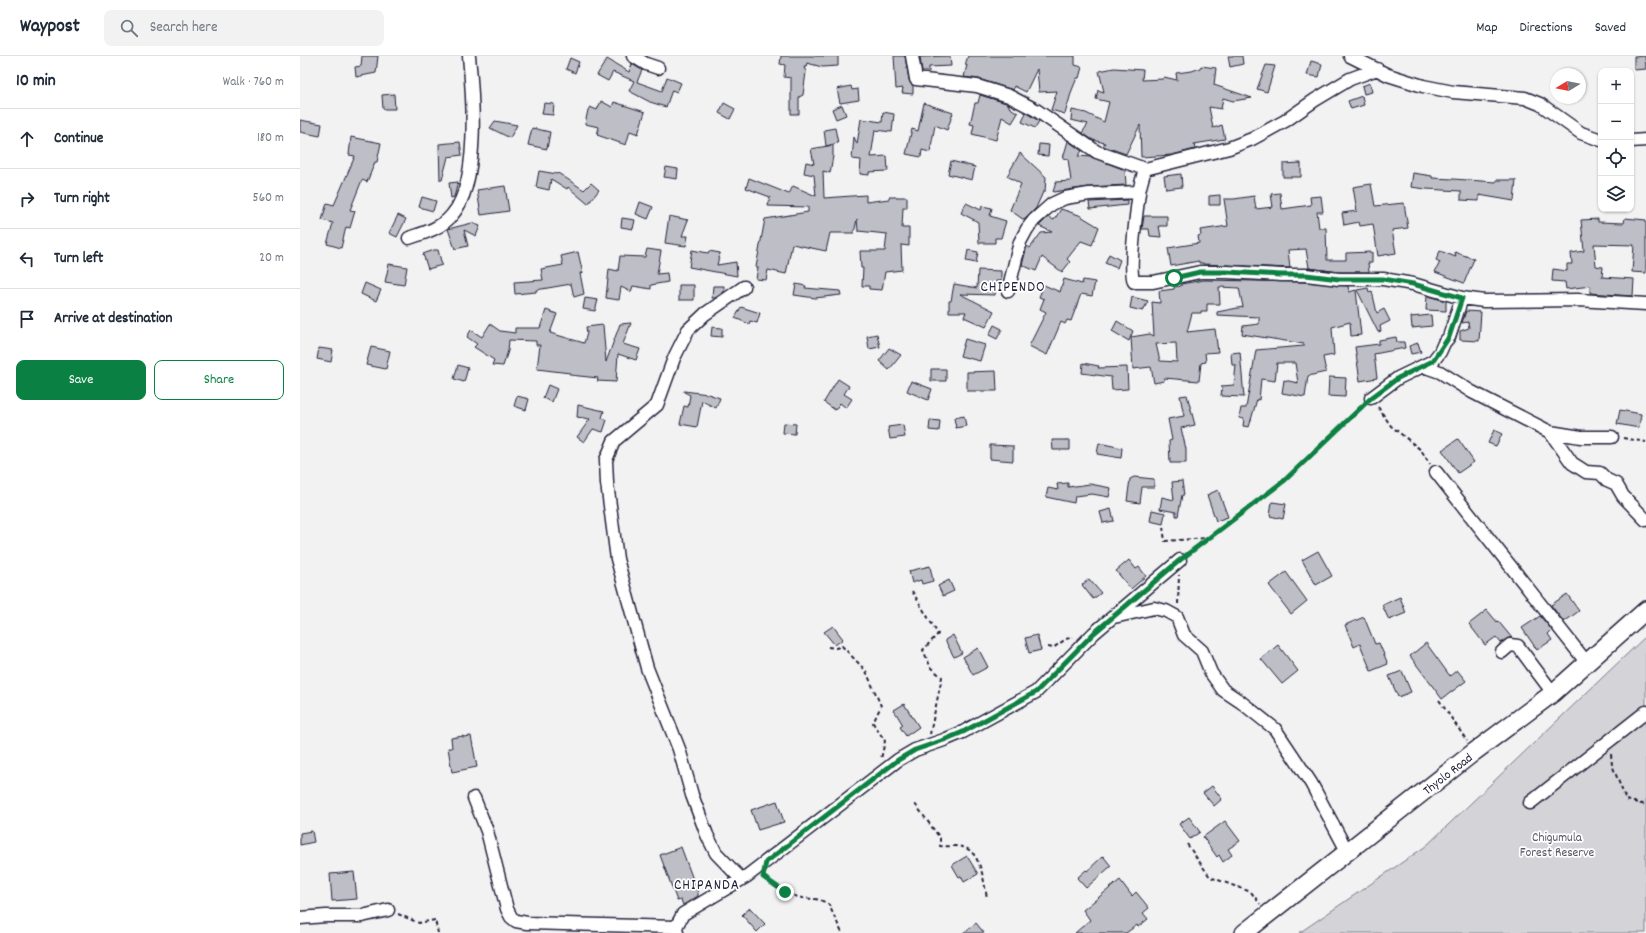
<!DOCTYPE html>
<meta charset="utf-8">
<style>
:root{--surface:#fff;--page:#f2f2f3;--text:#1f2937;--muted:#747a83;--line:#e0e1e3;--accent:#0b8043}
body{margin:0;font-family:Dekko,sans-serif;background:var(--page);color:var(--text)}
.controls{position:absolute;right:12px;top:12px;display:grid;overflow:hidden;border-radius:8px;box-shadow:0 1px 3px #0004}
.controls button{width:36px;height:36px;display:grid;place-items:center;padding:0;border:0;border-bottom:1px solid var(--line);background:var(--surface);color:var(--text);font:20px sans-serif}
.compass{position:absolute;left:1250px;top:12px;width:36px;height:36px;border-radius:50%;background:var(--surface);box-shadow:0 1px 3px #0004;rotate:260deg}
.stop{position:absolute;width:12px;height:12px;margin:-9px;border:3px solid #0b8043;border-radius:50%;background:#fff}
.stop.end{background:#0b8043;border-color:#fff;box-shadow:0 1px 4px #0008}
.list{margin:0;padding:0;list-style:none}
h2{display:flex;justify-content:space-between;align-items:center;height:52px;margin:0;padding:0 16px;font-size:17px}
h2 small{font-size:13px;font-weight:400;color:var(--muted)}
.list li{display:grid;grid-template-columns:26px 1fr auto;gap:12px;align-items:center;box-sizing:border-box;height:60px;padding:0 16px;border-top:1px solid var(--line)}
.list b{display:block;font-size:15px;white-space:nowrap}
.list em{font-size:13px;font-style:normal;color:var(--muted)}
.actions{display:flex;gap:8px;padding:12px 16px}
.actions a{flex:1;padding:9px 0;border:1px solid var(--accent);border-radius:8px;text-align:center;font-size:14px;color:var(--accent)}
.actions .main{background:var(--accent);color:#fff}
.icon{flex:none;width:22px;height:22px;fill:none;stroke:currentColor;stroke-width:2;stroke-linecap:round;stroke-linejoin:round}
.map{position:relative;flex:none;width:1346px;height:877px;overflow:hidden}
header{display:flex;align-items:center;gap:24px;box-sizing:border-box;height:56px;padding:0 20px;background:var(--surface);border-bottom:1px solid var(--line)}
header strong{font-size:19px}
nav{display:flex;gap:22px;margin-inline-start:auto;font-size:14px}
.search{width:280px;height:36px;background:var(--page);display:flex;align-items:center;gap:10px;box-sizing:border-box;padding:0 14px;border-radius:8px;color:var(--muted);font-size:15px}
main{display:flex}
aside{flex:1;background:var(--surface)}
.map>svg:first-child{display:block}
.green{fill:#d3d3d8;stroke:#7a7a8a}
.building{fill:#bebec6;stroke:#22223b;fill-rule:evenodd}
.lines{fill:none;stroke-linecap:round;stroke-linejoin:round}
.minor-casing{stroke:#22223b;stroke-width:15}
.highway-casing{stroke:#22223b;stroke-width:20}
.path{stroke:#22223b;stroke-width:2;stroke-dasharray:4 3;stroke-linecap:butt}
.minor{stroke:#fff;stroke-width:12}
.highway{stroke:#fff;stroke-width:17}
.route{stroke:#0b8043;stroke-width:5}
.labels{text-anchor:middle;stroke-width:3.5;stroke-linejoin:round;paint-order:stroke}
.street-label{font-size:13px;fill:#22223b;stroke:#fff}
.park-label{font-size:13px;fill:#57576a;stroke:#fff}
.quarter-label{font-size:15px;letter-spacing:1px;fill:#22223b;stroke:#fff}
</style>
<header>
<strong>Waypost</strong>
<div class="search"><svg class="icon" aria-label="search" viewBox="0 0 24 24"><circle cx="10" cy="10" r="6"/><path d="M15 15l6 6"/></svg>Search here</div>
<nav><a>Map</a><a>Directions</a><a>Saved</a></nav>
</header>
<main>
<aside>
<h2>10 min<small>Walk · 760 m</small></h2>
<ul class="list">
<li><svg class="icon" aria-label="ahead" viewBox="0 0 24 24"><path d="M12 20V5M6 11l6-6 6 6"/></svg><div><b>Continue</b></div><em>180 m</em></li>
<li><svg class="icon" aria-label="right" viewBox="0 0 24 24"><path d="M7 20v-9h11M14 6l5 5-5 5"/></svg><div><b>Turn right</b></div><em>560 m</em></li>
<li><svg class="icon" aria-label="left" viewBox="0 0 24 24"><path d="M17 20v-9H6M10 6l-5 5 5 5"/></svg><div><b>Turn left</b></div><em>20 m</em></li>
<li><svg class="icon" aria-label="arrive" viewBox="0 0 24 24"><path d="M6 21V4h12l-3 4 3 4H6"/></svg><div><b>Arrive at destination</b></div></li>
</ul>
<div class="actions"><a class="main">Save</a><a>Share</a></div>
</aside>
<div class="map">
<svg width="1346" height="877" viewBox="0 0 1346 877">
<rect width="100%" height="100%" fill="#f2f2f3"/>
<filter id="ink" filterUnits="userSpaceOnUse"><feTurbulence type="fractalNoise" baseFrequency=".025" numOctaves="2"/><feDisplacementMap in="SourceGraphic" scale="8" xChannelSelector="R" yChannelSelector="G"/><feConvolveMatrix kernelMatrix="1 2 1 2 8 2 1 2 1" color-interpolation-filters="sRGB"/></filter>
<g filter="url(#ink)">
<path class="green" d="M1346,580V877H999L1126,790Z"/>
<path class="building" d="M62,0H78L76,17L56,21L55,11L61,10Z
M481,0H538V10L522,11L507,7L506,11H504L506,16L503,39L499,41V58H491V22L484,21L485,9L480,8Z
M594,0H605L609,24L613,30V38L602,37L603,32L596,33Z
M650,0L651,10L629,11V16H622L620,1Z
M668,0H775V9L782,11L779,22H777L772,34L765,58L751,54L757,35L739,36L737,13L726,36L714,30L713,34L679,23L664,21L667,9H665Z
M928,0H942L943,8L930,11Z
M1345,0L1346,13L1334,14V1Z
M270,2L279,6L275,17L266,13Z
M307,3L329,16L332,8L342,14L337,26L362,35L367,21L381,27L377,36L372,34L366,51L350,46L329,35L334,25L313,16L308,25L297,19Z
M1011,5L1022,8L1019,21L1007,19Z
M966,9L975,10L967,36L957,33Z
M901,10L916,12L914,29L952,42L933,45L923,42L921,53L909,51L913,72L922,69L925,83L894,88L895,93L872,99L841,101L840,69L826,98L803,90L805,87L793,84L782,77L788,68L771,64L772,54L786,57L804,66L809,46L796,43L798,34L804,36L799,15L814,12L843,14L842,24L863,23L864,21L877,24L876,17L892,15L900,12Z
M1070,27L1072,36L1064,38L1062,30Z
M551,30L552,34L558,33L559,44L540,47L537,33Z
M94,38L95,53H83L82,39Z
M680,39L706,47L709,49V51L718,57L712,67L702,61L696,84L672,78L674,69L670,68L675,47H678Z
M1062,40L1064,49L1051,53L1048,45Z
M301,45L312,51L314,46L345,56L338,78L330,75L326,89L297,79L299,71L285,68L288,54L290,51L297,54Z
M244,47L254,48L253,59L242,58Z
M424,47L435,53L430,63L419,57Z
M624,47L653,57L647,74L635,69L630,96L622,94L621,101L606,98L612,73L618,75Z
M542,49L546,59L536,63L532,53Z
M583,56L594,58L592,76L575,74L571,101L587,100L588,115L569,116V119L560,118L561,104L552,103L554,81L557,88L561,63L582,66Z
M726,57L739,65L735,72L722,66Z
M0,64L22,68L20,80L0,76Z
M195,65L217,69L210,82L190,72Z
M232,72L250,76L247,93L228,89Z
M535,72L538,87L526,90L524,74Z
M51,81L81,87L77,106H75L67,126L62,124L50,154L55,155L50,172L46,171L41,192L27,188L33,167L22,164L27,147L34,149L55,100L49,99Z
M768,85L782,95L778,100L791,101L825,114L826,129L789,131L753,136L756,126L771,125L768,103L763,102Z
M160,86L162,99L148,101L142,124H140L139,88Z
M739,88L749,89L748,100L738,99Z
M533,89V100L530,117L523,115L524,142L566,139V146L589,143V141H607V152H603L602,172H609V190L601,189L602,214L585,216L582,234L569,233V230H562L563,212H561L560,195H585L587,178L558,175L557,163L554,177H530L526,195L492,188L486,218L468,214L466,224L456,223L458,211H456L465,163L508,156V151L468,150L470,141L446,132L449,122L489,138L493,130L516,140L514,119L504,117L506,106L514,108L511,93Z
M720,97L746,121L745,136H743L736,152L724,164L710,154L721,128L707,120Z
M651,105L675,111L672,124L648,118Z
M1001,107V121H983V108Z
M366,111L378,113L377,123L364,121Z
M239,115L257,118L258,117L284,134L291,127L299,134L288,148L268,131L267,133L251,123L249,134L236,131Z
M1113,117L1132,120V122L1153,123L1196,126V124H1216L1214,145L1179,139V145L1161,144V135L1126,133L1111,131Z
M881,118L882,131L866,133L864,120Z
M158,126L154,141L151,142L149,127Z
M1071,128L1075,150L1104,147L1108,172L1092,174L1096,197L1078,200L1073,168L1060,170L1059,166L1044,169L1042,157L1057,155L1053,131Z
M205,130L209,155L181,159L177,134Z
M980,137L982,153L1011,149L1010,141L1021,140L1023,156H1017L1019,172H1026L1027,204H1046V197L1072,196V207H1068L1069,216H1039L1009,212L1006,193L988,194L990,212L903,208V207H899V205L871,210L868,192L899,187L898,180L901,179L900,174L928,170L924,143H934L954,140L956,153L973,151L971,138Z
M920,139V149H909V140Z
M122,141L136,145L133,155L119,151Z
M827,144V149L790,153L789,146Z
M340,146L353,151L348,163L336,158Z
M666,147L681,154L682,150L692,152L690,160L706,165L701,182H695V187H679L678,166L661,157Z
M761,153L779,159L799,171L792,189L781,185L767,203L770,206L762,216L742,201L736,215L722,209L727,190L730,192L741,177L752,176L739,170L748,161L754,164Z
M98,159L106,163L97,181L89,177Z
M369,160L388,164L382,180H388L386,190L365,187Z
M844,160H867V170H859L861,181L850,180L849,173H842Z
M322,162L335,164L333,173L321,171Z
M1325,162L1346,164V217L1332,216L1334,189L1294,188L1296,210L1303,211L1302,221L1334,223L1333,240L1290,237L1291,230L1266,233L1265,226L1252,225L1253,213L1267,215V208H1272L1271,197L1284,195L1281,164L1298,163V166L1324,167Z
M172,167L180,170L176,180L164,174L168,190L155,193L148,173Z
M347,193L361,195L357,218L367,217L368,226L351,229V233L333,230L331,236L321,231L319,244L306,242L309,213L318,215L320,200L345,201Z
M134,194H138L142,209L128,213L123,198Z
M392,194L408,197L409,195L420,197L417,209L436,206L437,220L389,211Z
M668,194L678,196L676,207L666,205Z
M1140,195L1156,201L1155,196L1174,203L1164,227L1135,216L1140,206L1136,204Z
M278,196L283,218L280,217L284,238L274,241L271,228L236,234V236L215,238L214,226L243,224L241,213L263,209L261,200Z
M809,198L820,204L817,212L805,207Z
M89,208L107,211L104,229L85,226Z
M678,214L701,215V225H696L695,239L660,238L694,255L686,271L664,261L666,256H649V245H651L654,228L677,232Z
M764,223L782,228L783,224L795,226L792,240L781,238L771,265L767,264L765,268L761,266L747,299L729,290L746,256L740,253L744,243L739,241L744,229L760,236Z
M904,224L1006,226L1048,230L1049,236L1056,234L1061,279L1051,280L1050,266L1032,271L1034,299L1023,301L1026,316L1008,320L1005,341L982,337L984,324L998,327L995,307H977L975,325L961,323L959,344L957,343L949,371L943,370L944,363L939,362L941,352H946L956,294L1004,290V288L942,278L943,270L959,268V261L917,259V256L943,251L939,232L919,231L920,248H907V255H901V257H892L887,276L915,273L918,296L905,297L906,306L901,307L899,325L864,322V325L854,327L851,311L833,313L831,281L850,278L854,280L852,246L860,247L859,235L874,233V231L881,230V228ZM876,287L877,306L860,305L856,288Z
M65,227L81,234L76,245L61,238Z
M496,228L506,230L505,232L540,235L541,239L515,242L494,239Z
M379,229H394V244H379Z
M413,230H424V236L415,242H412Z
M1068,232L1069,236L1072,235L1077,257L1084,253L1090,265L1080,270L1081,275L1078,276L1057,234Z
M1127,240L1146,245V255L1126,254Z
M832,241L848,245L843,255L830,252Z
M285,242L298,244L295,255L283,253Z
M441,251L460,257L457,267L450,265L449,268L435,262Z
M246,254L257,258L250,277L284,287L287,277L286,271L303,269L306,306L320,268L331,267L323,288L340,293L336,304L318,298L316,326L297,325L298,322L270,319V317L237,313L240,289H236V285L209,284L208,295L203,310L192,309L194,304L174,291L177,288L167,281L171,274L182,281L190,268L200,275L215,277V272H240Z
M1166,255L1181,256L1179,285L1160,284V275L1169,272L1168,266L1162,267Z
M1131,259L1132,270L1112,272L1111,261Z
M817,265L833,275L829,285L812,275Z
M694,269L702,273L697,283L689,279Z
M412,271L422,272V281L411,280Z
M577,278L580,291L569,293L567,280Z
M1096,281L1097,286H1104L1105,292L1074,298L1077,322L1060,325L1055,291L1079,288V284Z
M665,283L685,289L680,305L660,300Z
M1118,287L1121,296L1111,298L1109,290Z
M71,291L90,295L86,313L66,309Z
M19,292L33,294L31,306L17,303Z
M589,292L601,299L589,314L579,305Z
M940,296L944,341L921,340L922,330L934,329L936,309H932L931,297Z
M783,307L799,310L798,312L827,311L828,333L812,334L811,321L782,317Z
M158,309L168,312L164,326L154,323Z
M631,313H646V325H631Z
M696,315L697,335H667V316Z
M1029,321L1046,322L1045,341L1028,340Z
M538,323L549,330L544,338L552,343L546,352L540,347L535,354L524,346Z
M611,325L632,333L628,344L607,335Z
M248,329L257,333L252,346L243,342Z
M384,335L408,338L420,342L416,352L402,345L397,371L380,368L384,350L388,351L390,339L384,336Z
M887,339L895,369L881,372L886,393V407H870L869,385L872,384L868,363L884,360L880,340Z
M217,340L229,343L226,354L214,350Z
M278,349L304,355L302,362L307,364L303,376L293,373L284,386L277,381L290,363L277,361Z
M1320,354L1341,358L1339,372L1317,368Z
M664,360L666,370L656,372L654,362Z
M630,364L640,365L639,375L629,374Z
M484,367L496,368L495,378L483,377Z
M603,369L605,381L590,383L588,371Z
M1194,374L1202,378L1196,390L1188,387Z
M1158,383L1174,406L1158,417L1142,394Z
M752,384H770V394H753Z
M799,387L822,392L821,402L797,398Z
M690,389L713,390V405L690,403Z
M834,421L854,423V431H842L840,447L827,445L830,423Z
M882,425L884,439H882L878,460H876V456L860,453L862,441L874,444L872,426Z
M768,427V431L790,428L811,432L809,441L792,438L775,440L774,447L746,441L748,432L758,434L757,428Z
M918,434L928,461L916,465L907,439Z
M972,446L986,448L983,463L970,460Z
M811,453L814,465L803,467L800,456Z
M852,454L865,457L863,468L850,465Z
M1018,495L1032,520L1016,529L1002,504Z
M829,504L836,513L839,511L846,520L831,533L816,515Z
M630,510L633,525L622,528L621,524L612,527L609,515Z
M986,516L1007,545L991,558L969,529Z
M789,523L801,537L793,543L782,529Z
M649,524L654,535L643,540L638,530Z
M1267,538L1279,555L1264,566L1251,549Z
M1100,541L1106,557L1089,564L1082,549Z
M1187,554L1197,566L1198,565L1212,582H1208L1201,587L1196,581L1185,589L1169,568Z
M1240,560L1252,574L1248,578L1252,584L1237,594L1222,572Z
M1064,561L1075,588L1079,587L1088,608L1071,615L1060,588L1054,591L1045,569Z
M533,570L543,583L535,589L524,576Z
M653,579L662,597L654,601L645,584Z
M737,579L741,594L729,597L725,582Z
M1126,587L1150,620L1157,614L1166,625L1142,643L1110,600Z
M978,589L998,615L982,628L961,603Z
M678,592L688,611L673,619L663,601Z
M1102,615L1111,636L1098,641L1089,620Z
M604,648L619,671L606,680L600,671L603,669L594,654Z
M163,680V681L171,680L177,711L152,716L148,692H152L151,682Z
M912,730L922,743L914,750L903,737Z
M477,745L484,766L458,774L451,754Z
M889,761L900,776L890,783L879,768Z
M925,765L940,785L928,793L932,799L923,806L919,799L917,801L903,781Z
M12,775L14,786L0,789V777Z
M381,791L398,837V840L383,849L381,844L377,845L360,799Z
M667,800L678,818L664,826L661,820L659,821L652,809Z
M803,800L811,810L786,832L777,822L786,814L787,815Z
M54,816L57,843L32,845L30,818Z
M820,824L832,840L836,836L849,852L843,857L848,863L838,871L837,869L826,877H775L790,864L783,854Z
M450,852L465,868L457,876L442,859Z
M676,867L684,877H663Z"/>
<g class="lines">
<g class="minor-casing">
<path id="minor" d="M333,0L346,8L358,12
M612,0L616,23L677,30L709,40L736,54L797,96L845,113L929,92L952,83L985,65L1015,44L1050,23L1077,13
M1050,0L1088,19L1123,30L1153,36L1225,42L1240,48L1281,77L1301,84
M1331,85L1346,84
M845,113C843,121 840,129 839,137C837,152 828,216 834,226H853L900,216H927L981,219H1006L1039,223H1083L1113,228L1162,242L1184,245L1278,244L1346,248
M109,182C124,177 142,172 152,159C180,127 173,41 169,0
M708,235L720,186L727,173L734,164L752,148L765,142L789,138L839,136
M1123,310L1140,316L1172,336L1250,376L1281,381H1312
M1071,342L1098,322L1133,305L1140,296L1144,287L1149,281L1162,242
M1250,376L1272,407L1286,416L1300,417L1307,424L1316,428L1323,440L1346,464
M1136,416L1287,607
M814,561L854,552L866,555L877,561L884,579L902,595L911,617L923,634L941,646L975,673L1011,727L1047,795
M1202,596L1210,589L1218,590L1253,637
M174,742L187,775L207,853L211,861L216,865L227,867L376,871
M1230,747L1346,656
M441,823L416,797L407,779L392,739L379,693L347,612L317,503L307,427L306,404L314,385L357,349L374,302L388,274L405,258L444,231
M0,862L26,860H62L88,854
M377,877L376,871L383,858L447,820L598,704L615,694L644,684L663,676L736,636L794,577L880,504"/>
</g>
<g class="highway-casing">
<path id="highway" d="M944,877L1174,696L1253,637L1346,554"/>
</g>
<path class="path" d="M1078,351L1091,370L1121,394L1130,408
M1323,382L1346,386
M863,471L865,485L907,482
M888,498L985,424L1063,350
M612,535L638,578L623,594L631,612L642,621L630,678
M878,548L879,519
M528,591L536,592L542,590L566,615L581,650L573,667L585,685L581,703
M748,591L753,592L766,583L773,581
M1139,644L1167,685
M1311,698L1312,709L1326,744L1346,749
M615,748L640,782V790C647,791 656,789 662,791C681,794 684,827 687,842
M887,788L910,821L951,836L960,848
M464,821C473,830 488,839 502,842C512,843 521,842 529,849L542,877
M98,858L119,867L135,864L138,877"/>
<use href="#minor" class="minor"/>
<use href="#highway" class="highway"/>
</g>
</g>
<g class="lines" filter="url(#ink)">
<path class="route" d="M485,836L463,821L466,806L598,704L615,694L644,684L663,676L736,636L794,577L880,504L985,424L1071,342L1098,322L1133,305L1149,281L1162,242L1113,228L1083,223H1039L1006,219H981L927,216H900L874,222"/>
</g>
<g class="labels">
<g class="street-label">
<text transform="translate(1147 717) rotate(-38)" y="5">Thyolo Road</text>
</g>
<g class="park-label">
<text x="1257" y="785">Chigumula<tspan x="1257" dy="15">Forest Reserve</tspan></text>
</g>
<g class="quarter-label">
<text x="713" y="235">CHIPENDO</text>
<text x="407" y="833">CHIPANDA</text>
</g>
</g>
</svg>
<div class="controls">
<button>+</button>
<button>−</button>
<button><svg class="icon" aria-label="locate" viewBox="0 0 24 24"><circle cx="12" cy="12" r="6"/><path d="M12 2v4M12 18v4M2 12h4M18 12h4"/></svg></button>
<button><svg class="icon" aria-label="layers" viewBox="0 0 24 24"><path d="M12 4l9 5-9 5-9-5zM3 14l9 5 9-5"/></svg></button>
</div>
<svg class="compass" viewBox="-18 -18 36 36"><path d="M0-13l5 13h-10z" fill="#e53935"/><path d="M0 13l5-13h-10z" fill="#747a83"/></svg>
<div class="stop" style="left:874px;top:222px"></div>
<div class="stop end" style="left:485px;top:836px"></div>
</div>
</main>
